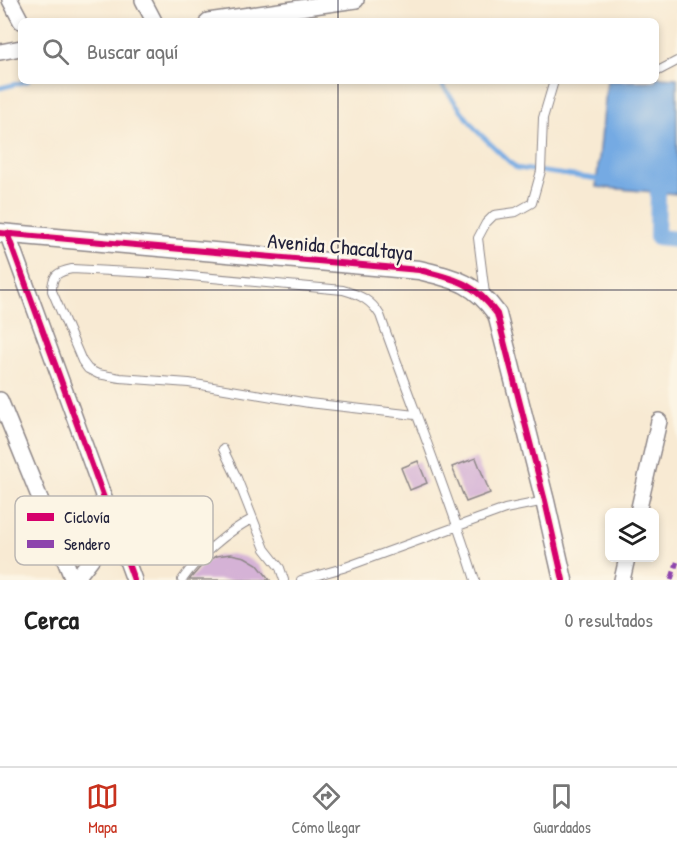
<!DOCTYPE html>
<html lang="es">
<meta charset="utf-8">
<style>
:root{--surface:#fff;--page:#f2f2f2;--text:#222;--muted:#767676;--line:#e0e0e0;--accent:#c8321e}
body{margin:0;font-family:"Patrick Hand",sans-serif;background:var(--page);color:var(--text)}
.controls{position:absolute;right:18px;bottom:18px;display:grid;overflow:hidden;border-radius:9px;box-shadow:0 3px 9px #0003}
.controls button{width:54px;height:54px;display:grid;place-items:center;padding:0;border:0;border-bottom:2px solid var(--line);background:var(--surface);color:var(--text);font:30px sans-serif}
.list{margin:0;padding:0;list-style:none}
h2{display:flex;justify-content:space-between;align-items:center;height:78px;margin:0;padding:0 24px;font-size:26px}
h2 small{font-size:20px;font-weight:400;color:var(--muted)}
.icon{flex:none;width:33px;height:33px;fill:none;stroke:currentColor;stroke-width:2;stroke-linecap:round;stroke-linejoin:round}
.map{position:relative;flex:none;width:677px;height:580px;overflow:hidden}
.search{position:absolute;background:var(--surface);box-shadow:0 3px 9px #0003;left:18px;right:18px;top:18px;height:66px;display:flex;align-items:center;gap:15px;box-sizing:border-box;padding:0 21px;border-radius:9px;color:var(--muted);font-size:22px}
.sheet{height:186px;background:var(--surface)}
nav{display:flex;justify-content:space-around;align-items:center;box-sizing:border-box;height:84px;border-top:2px solid var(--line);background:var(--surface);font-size:16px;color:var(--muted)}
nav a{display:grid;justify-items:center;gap:3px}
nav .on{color:var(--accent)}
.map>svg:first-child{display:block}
.water{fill:#75aae3;stroke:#4c668f;stroke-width:1.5}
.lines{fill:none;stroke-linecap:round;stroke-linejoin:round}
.stream{stroke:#75aae3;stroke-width:4.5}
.canal{stroke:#75aae3;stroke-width:16}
.building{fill:#d5b2d6}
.service-casing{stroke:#8d8687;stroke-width:10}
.minor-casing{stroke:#8d8687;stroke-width:18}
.tertiary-casing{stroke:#8d8687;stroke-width:21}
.service{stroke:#fff;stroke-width:8}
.minor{stroke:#fff;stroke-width:15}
.tertiary{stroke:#fff;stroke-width:18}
.quiet{stroke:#8e44ad;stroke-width:4.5;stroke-dasharray:9 4.5;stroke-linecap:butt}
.cycleway-casing{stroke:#fcf5e5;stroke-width:10}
.cycleway{stroke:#d6006c;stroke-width:6}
.grid{fill:none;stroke:#22223b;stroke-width:1.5;stroke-opacity:0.55}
.labels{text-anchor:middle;stroke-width:5;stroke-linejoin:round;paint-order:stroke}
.street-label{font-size:21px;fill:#22223b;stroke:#fcf5e5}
.key{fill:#fcf5e5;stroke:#bbb6b2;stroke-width:1.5}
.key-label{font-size:16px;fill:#22223b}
</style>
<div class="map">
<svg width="677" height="580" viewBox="0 0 677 580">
<rect width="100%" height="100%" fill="#fcf5e5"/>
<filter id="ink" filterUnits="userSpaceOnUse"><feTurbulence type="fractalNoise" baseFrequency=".0167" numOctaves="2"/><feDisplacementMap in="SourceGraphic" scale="12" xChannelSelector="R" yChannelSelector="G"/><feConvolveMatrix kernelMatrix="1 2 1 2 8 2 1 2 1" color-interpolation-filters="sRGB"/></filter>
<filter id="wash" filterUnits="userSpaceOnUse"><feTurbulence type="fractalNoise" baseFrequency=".008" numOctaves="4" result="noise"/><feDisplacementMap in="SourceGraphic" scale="24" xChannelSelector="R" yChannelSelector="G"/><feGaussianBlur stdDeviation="1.35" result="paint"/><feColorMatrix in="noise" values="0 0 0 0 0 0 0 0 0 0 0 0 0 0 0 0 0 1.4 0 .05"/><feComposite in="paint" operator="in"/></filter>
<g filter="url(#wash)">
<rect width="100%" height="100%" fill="#f8ead3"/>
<path class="water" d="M656,77L677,78V194L596,187L607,81H656Z"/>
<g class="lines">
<path class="stream" d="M439,81L477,131L516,168L597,179
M0,88L28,81"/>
<path class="canal" d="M658,192L657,237L677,239"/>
</g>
<g id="blocks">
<path class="building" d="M476,458L490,493L466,502L452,467Z
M418,461L427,483L410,490L401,468Z
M231,554L245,557L257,564L270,580H189L205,562L216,556Z"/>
</g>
</g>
<g filter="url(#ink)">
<use href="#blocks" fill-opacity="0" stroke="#8d8687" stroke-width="1.5"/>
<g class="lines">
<g class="service-casing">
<path id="service" d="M656,72L677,61
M485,294L478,238L486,223L494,215L516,212L532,203L541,171L543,118L554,81
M415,415L309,403L189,383L120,378L98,374L88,369L82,361L52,291C52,275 57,272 72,269L169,274L343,290C360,295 371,300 380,315C411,403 447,490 475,580
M223,449L237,478L265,549L280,568L284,580
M182,580C197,558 228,531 252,519
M301,580L343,568L505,509L545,501"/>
</g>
<g class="minor-casing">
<path id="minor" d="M10,0L21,21
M143,0L154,21
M208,21L356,0
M0,52L21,48
M7,233L134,580
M0,400L73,580
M638,512L659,421
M75,580L116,527
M622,580L627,558"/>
</g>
<g class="tertiary-casing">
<path id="tertiary" d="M0,233L419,270C456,279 474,282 497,314L545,501L563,580"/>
</g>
<use href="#service" class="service"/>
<use href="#minor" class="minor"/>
<use href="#tertiary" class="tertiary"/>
<path class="quiet" d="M671,580L677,562"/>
<g class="cycleway-casing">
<path id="cycleway" d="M0,233L419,270C456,279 474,282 497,314L545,501L563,580
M7,233L134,580"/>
</g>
<use href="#cycleway" class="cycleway"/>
</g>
</g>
<path class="grid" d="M338,0V21M338,81V580M0,290H677"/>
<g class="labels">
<g class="street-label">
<text transform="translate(340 247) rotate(5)" y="7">Avenida Chacaltaya</text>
</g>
</g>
<rect x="15" y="496" width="198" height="69" rx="9" class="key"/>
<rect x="27" y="513" width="27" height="8" fill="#d6006c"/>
<rect x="27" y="540" width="27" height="8" fill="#8e44ad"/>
<g class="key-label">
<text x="64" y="523">Ciclovía</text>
<text x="64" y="550">Sendero</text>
</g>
</svg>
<div class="controls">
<button><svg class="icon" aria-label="layers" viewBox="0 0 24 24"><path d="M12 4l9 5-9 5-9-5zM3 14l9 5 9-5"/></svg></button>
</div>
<div class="search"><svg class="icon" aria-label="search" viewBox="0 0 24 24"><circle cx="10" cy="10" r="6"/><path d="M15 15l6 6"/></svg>Buscar aquí</div>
</div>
<section class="sheet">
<h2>Cerca<small>0 resultados</small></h2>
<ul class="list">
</ul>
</section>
<nav>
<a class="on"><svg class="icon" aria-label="map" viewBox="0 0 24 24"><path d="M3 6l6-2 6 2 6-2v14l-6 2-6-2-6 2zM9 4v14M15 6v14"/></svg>Mapa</a>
<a><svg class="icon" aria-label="directions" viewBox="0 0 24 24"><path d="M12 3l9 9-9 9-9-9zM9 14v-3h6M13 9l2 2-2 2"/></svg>Cómo llegar</a>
<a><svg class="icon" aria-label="saved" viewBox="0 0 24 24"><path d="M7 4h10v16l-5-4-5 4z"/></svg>Guardados</a>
</nav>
